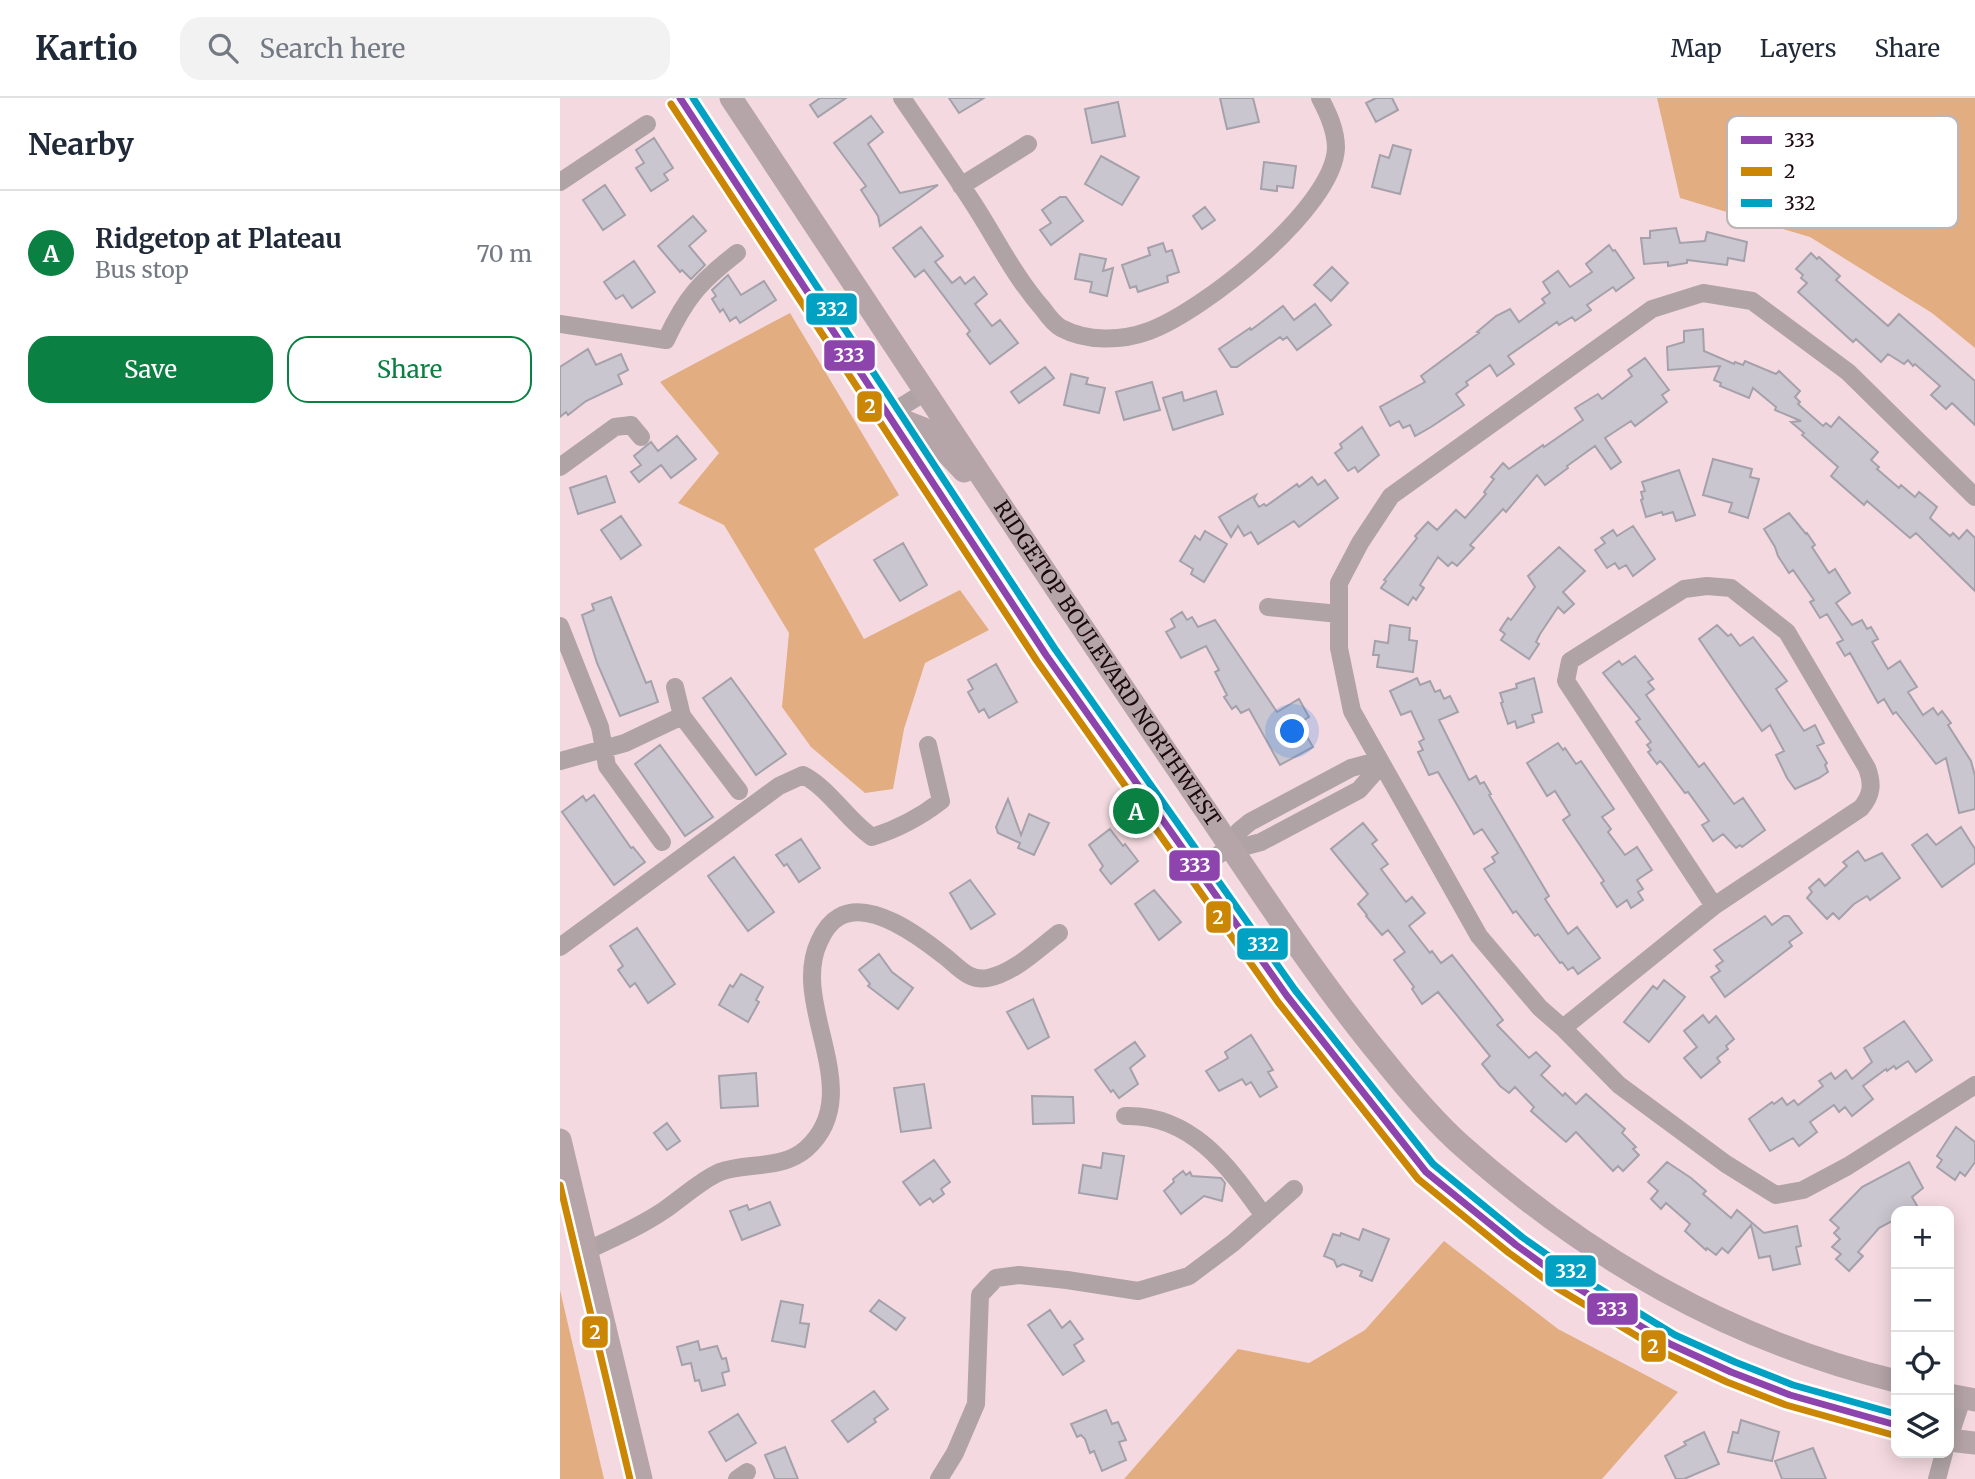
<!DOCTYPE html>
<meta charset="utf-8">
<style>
:root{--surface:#fff;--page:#f2f2f3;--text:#1f2937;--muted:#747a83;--line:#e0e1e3;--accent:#0b8043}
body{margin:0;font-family:Merriweather,serif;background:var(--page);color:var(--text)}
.controls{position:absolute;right:21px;bottom:21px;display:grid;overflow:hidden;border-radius:14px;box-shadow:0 4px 18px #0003}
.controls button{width:63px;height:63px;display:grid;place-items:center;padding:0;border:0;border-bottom:2px solid var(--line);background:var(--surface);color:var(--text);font:35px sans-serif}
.you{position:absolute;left:733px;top:634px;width:24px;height:24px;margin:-18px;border:5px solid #fff;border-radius:50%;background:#1a73e8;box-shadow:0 0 0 10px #1a73e833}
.badge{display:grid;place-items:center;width:46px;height:46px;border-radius:50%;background:var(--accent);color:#fff;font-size:23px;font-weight:700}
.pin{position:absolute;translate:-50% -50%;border:4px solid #fff;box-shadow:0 2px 7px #0006}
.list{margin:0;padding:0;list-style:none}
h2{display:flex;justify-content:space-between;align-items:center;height:91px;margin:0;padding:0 28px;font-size:30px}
h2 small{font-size:23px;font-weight:400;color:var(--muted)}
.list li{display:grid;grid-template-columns:46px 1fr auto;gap:21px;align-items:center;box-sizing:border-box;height:126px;padding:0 28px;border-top:2px solid var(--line)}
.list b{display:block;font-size:26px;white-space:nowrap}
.list p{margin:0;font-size:23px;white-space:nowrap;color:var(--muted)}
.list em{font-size:23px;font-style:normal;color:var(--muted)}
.actions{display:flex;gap:14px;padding:21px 28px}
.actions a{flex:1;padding:16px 0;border:2px solid var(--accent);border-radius:21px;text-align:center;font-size:24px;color:var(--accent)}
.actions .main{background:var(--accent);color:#fff}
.icon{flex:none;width:38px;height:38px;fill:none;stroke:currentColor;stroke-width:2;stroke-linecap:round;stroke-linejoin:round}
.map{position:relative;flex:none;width:1415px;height:1381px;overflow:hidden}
header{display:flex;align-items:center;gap:42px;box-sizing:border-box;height:98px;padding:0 35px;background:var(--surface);border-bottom:2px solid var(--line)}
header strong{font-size:33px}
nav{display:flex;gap:38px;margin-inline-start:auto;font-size:24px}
.search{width:490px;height:63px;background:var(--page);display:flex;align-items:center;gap:18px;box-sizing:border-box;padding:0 24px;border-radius:21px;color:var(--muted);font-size:26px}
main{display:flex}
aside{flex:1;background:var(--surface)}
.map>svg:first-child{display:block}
.forest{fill:#e3ad82}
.building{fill:#cac6d0;stroke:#a5a1aa;stroke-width:2}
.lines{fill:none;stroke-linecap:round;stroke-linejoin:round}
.minor{stroke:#afa3a5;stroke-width:18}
.major{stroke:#b5a4a8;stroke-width:23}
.bus-1-casing{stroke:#fff;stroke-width:12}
.bus-2-casing{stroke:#fff;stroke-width:12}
.bus-3-casing{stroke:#fff;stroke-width:12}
.bus-1{stroke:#8e44ad;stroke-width:7}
.bus-2{stroke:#cb8703;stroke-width:7}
.bus-3{stroke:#01a1c4;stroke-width:7}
.labels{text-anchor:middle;stroke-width:7;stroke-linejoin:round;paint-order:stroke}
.street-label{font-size:21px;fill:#1c090e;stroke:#fff}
.key{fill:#fff;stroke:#bbb5b7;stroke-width:2}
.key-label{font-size:19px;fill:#1c090e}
.line-badge{stroke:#fff;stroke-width:2.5}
.badge-label{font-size:19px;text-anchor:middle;font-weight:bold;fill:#fff}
</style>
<header>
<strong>Kartio</strong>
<div class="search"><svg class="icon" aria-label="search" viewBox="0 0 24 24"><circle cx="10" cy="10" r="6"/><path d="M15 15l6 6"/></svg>Search here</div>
<nav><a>Map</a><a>Layers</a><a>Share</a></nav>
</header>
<main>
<aside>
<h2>Nearby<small></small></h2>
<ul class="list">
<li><span class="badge">A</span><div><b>Ridgetop at Plateau</b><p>Bus stop</p></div><em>70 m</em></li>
</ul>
<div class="actions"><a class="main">Save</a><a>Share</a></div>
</aside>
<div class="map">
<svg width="1415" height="1381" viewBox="0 0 1415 1381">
<rect width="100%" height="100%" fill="#f4dae0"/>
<path class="forest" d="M1097,0H1415V250L1372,215L1250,139L1120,100Z
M230,215L339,397L254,451L304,541L400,492L429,532L365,565L344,631L333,691L305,695L251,649L222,609L229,535L164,427L118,405L159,355L100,284Z
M884,1143L998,1231L1118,1294L1042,1381H564L678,1251L749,1265L805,1232Z
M0,1192L44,1381H0Z"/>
<path class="building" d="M260,0H286L258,19L250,7Z
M389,0H424L399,15Z
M660,0H693L699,24L667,31Z
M816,0H832L838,12L816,24L806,5Z
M558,4L565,38L532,45L525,11Z
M311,18L323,34L308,46L340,95L378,87L320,128L318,118L301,92L306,88L274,45Z
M94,40L113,70L104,76L108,82L91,93L76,70L84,65L76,52Z
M833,47L851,52L840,96L812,89L820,57L829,60Z
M541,58L579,79L562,107L525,86Z
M704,64L736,68L733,90L717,88V93L701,91Z
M45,87L65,117L43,132L23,102Z
M500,99H506L523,123L491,147L480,132L491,125L482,112Z
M645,109L655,122L642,131L633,118Z
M133,118L146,133L129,148L145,167L131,181L122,172L120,174L98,148Z
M361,129L383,158L375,164L392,185L400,179L405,186L414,179L427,196L415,206L432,228L440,222L458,245L430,266L407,236L410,233L364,172L355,179L333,150Z
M1116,130L1120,145L1145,143L1147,134L1187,144L1184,163L1168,160L1167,167L1127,162V165L1108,168V164L1084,166L1081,140H1090V133Z
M603,145L606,154L612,152L619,174L607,178L608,184L578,194L576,188L570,190L562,167L590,157L588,150Z
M1049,147L1053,153L1055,152L1074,180L1056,193L1053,189L1027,207L1031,212L1015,223L1012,219L999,227L997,224L948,258L954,266L937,278L930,267L906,284L908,287L896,296L904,307L871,329L855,338L850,327L843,330L839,323L830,328L820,309L865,284L861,278L919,235L917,234L936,218L950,211L959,224L985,205L982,201L990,195L983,184L998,173L1010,189L1032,174L1026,166Z
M1251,155L1257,161L1259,159L1280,178L1276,182L1328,228L1339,216L1415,283V327L1392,305L1386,311L1371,297L1380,288L1355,266L1353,268L1348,262L1344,266L1328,256L1321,264L1296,241L1293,244L1238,194L1247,185L1241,180L1243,177L1236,171Z
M520,156L546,161L543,173L553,170L547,198L530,194L532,184L515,181Z
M74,163L95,194L72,210L63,197L56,201L44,184Z
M772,169L788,185L771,203L754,187Z
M168,177L181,197L204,183L216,202L180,225L176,219L170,223L163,211L160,214L152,201L156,198L152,192Z
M755,206L771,227L737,252L727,239L723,242L720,239L677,269H671L659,251L690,230L691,232L723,208L734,222Z
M1143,231L1144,253L1174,266L1175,264L1183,267L1185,263L1216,276L1219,273L1240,293L1235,299L1240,304L1238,306L1263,328L1266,325L1271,329L1279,319L1318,354L1311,362L1319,369L1317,371L1339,390L1341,387L1355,399L1359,394L1377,409L1370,420L1390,438L1393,435L1399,441L1407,432L1415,440V493L1356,435L1350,440L1307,403L1304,407L1271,378L1278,369L1242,337L1244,335L1231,324L1241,323L1215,312L1216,309L1193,290L1189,300L1160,288L1161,285L1154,282L1160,268L1108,272L1107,249L1124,244V233Z
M28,251L36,267L61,256L68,272L58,277L62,286L26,303L8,317L6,314L0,319V269Z
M1085,260L1109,292L1102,297L1107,304L1075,328L1071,323L1045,340L1061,364L1051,371L1035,348L1007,368L1008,370L985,387L977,377L946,414L943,411L910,447L914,450L897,468L892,464L888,468L878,459L860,487L864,490L856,502L853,499L848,507L821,490L826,483L824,482L857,440L855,438L868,424L877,432L896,412L905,420L926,396L924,394L934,381L931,379L943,365L949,371L983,347L984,349L1023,322L1015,310L1038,296L1042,301L1072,278L1068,272Z
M485,269L494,280L459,305L451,294Z
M511,276L528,280L526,286L545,290L539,315L504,307Z
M592,284L600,312L564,322L556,294Z
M656,293L663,316L613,332L603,300L622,294L624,303Z
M802,329L819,357L798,374L795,369L788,373L775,355L782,350L780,346Z
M117,338L136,361L111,380L101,367L79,384L71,374L81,367L74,358L91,344L98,353Z
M1153,361L1192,371L1190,379L1199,381L1188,420L1169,414L1172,405L1143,397Z
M1119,372L1135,417L1116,423L1113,414L1103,417L1102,414L1086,419L1081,402L1083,401L1081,394L1085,393L1082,384Z
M46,378L55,404L18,416L10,390Z
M752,379L758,387L765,382L778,400L739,429L734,423L698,446L691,434L684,438L678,428L671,439L659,419L696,397L694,401L699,409L704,406L706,408L737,386L739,389Z
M1229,415L1246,436L1247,435L1255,447L1252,449L1269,475L1275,471L1290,495L1276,505L1292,527L1302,522L1307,531L1311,529L1318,541L1312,544L1328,571L1340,563L1357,589L1348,594L1363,617L1373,610L1378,617L1382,613L1391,625L1388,627L1411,663L1415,678V711L1399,715L1386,660L1376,666L1336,614L1333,616L1324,601L1318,605L1290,555L1285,558L1277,545L1283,542L1267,516L1260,520L1250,504L1254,502L1233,472L1229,475L1218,458L1215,449L1204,431Z
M61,418L81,447L61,461L41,432Z
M1073,428L1095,461L1073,478L1066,467L1059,471L1055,465L1047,470L1035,452L1045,445L1041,440L1053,432L1057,438Z
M645,433L667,446L644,484L631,476L633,471L620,463L635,438L640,442Z
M343,445L367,487L340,503L314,462Z
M999,449L1025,473L1003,494L1014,506L1004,515L998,509L980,536L976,544L979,546L969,561L941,542L945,536L940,532L948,520L951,522L975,489L968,478Z
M51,499L86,585L91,583L98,604L60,618L37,565L22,517L34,512L32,506Z
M622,514L627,522L632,519L638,529L655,522L717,614L739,601L749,619L739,625L753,649L720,667L689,611L681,615L676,608L672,611L664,599L667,597L655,574L659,572L646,548L621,560L606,534L615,529L611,521Z
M830,527L850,530L849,542L857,543L853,574L817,569L819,557H813L815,543L828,545Z
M1157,527L1168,538L1171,536L1180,548L1193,539L1227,583L1216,591L1244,633L1255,627L1264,645L1257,648L1267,665L1265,667L1268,674L1259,680L1235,691L1227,680L1216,657L1224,653L1210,627L1202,633L1139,541Z
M1075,558L1093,581L1088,584L1094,591L1086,597L1139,669L1144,665L1174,706L1183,700L1205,732L1182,749L1180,747L1176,750L1163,736L1153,743L1142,727L1149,723L1128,694L1125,695L1103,666L1100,663L1097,666L1088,654L1091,652L1087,647L1091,644L1076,624L1080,621L1043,575L1059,563L1062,567Z
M436,566L457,604L429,620L424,611L419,614L408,594L413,591L408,582Z
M171,580L226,656L196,677L143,600Z
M857,580L860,587L870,583L875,594L880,592L884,601L890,598L898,614L879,622L909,682L916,678L920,686L924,684L931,696L929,697L989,798L985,801L1008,836L1017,829L1040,860L1018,876L1013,869L1008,872L1002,864L1000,865L978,836L975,838L956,813L953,815L924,771L935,764L932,759L938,755L922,731L914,736L878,674L869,677L858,654L863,652L859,644L864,641L851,613L841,617L830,593Z
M974,580L982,614L972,617L974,624L957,630L955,623L948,626L941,605L943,604L940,595L957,590L956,586Z
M998,645L1003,652L1005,650L1016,666L1021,663L1054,711L1042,719L1051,731L1048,734L1065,757L1077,749L1092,772L1077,782L1083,791L1078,794L1083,802L1071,810L1067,802L1057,809L1041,785L1044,783L1003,722L1010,717L995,693L987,698L967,665Z
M100,647L153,719L125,738L75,666Z
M34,697L71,750L73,749L85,764L54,787L2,714L23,698L26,703Z
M448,701L461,737L469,716L489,725L474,757L458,750L460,745L438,735L436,729Z
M803,725L817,742L812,746L828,766L821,771L846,804L852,799L865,815L849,828L870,855L872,853L881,865L892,857L943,922L937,927L969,960L976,954L990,968L981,977L1003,998L1005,995L1016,1006L1026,996L1065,1031L1062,1035L1076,1049L1073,1051L1079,1057L1063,1073L1058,1068L1053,1073L1016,1034L1006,1044L971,1013L974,1009L955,989L949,995L940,988L922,966L930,958L878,894L862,906L852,891L854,889L834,862L845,854L828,832L822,837L806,818L807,817L798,806L808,796L771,751Z
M1401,729L1415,751V765L1382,789L1352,747L1367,736L1376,747Z
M550,731L563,748L565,746L578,763L551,786L540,772L543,768L529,747Z
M241,741L260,770L239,784L227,766L224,768L216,757Z
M1298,753L1305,763L1322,755L1340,780L1310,802L1307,798L1294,806L1279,821L1273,815L1267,821L1247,800L1252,794L1249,790L1259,781L1265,788L1287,768L1283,764Z
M174,759L214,814L188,833L148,778Z
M410,782L435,816L411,831L390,795Z
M594,792L621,824L599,842L575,806Z
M1205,818L1212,827L1224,818H1229L1242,835L1229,844L1232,848L1165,899L1151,879L1160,873L1156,868L1163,863L1154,852Z
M77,830L115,886L88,905L75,885L70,889L58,872L63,868L50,848Z
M319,856L332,874L353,890L338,911L308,888L310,886L299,872Z
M181,876L203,889L196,902L199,904L188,924L159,907L170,887L173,889Z
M1104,882L1125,899L1089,944L1064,924L1093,888L1097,891Z
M473,901L489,939L468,951L447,914Z
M1143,917L1149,925L1156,918L1174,941L1166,948L1168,951L1157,960L1160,964L1141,980L1124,960L1137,949L1124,933Z
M1344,923L1372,962L1356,974L1348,963L1336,971L1334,968L1327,973L1326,971L1303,988L1313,1001L1292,1018L1285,1009L1279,1014L1274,1007L1250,1024L1257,1034L1239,1048L1233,1040L1210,1053L1189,1021L1212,1004L1214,1006L1222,1000L1227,1007L1234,1002L1238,1007L1263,988L1259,983L1271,975L1275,981L1286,972L1292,981L1312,964L1304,950Z
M691,937L713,972L708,974L717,989L700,999L691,984L686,987L682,981L659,993L646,973L668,960L665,954Z
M575,944L585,958L570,970L578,986L559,1000L553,992L551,994L535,972Z
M196,975L198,1008L161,1010L159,978Z
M364,986L371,1030L341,1034L334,990Z
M472,998L513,999L514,1025L473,1026Z
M107,1025L120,1043L107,1052L94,1035Z
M1396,1029L1415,1044V1064L1405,1078L1400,1074L1395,1082L1377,1069L1382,1062L1377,1058Z
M543,1055L564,1058L557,1101L519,1095L523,1067L541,1070Z
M374,1062L390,1084L381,1091L384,1096L373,1104L370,1100L360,1107L343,1084Z
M1107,1064L1131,1080L1146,1093L1143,1096L1171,1120L1177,1112L1204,1135L1237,1128L1241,1148L1236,1149L1240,1166L1213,1172L1210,1158L1199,1160L1191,1127L1168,1155L1162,1150L1156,1157L1147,1150L1146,1152L1125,1133L1130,1126L1106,1105L1101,1111L1091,1101L1098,1093L1088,1084Z
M1349,1064L1363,1090L1352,1099L1360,1113H1336V1121L1319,1130L1298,1154L1303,1158L1289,1173L1276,1161L1281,1156L1272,1149L1280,1141L1274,1135L1279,1130L1270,1122L1302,1089Z
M623,1073L626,1077L630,1074L632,1078L661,1080L665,1085L662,1103L644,1098L621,1116L604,1093L614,1084L613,1081Z
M210,1104L220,1127L182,1142L170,1113L187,1107L189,1112Z
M803,1131L829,1141L812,1183L800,1178L802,1173L783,1166L777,1169L774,1162L764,1158L773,1136L780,1138L781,1135L799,1142Z
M319,1202L345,1220L336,1232L310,1213Z
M221,1203L243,1207L240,1225L249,1226L245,1249L212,1243Z
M490,1212L502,1230L510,1223L523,1241L514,1247L524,1263L503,1277L468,1227Z
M138,1243L140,1252L157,1248L162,1261L166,1260L169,1273L162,1275L165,1287L142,1293L139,1282L135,1283L131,1265L122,1267L117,1249Z
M314,1293L328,1311L314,1321L316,1324L288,1344L272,1323Z
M546,1312L552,1326L558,1324L566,1342L559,1344L566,1362L542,1373L534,1353L530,1355L525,1341L521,1337L517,1339L511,1326Z
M178,1316L196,1345L166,1363L149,1334Z
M1181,1322L1219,1334L1212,1363L1168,1354L1173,1334L1178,1335Z
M1144,1334L1159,1366L1124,1381H1116L1105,1358L1126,1347L1124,1344Z
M225,1349L238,1381H215L205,1357Z
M1253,1350L1266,1381H1222L1215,1363Z"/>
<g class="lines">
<path class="minor" d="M342,0C366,35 390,70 413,105C437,142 454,178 483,211C488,218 494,226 501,230C527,244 562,243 589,233C642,214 774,110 776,50C776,32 768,15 760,0
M0,84L87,26
M401,88L468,46
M0,226L106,242C126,199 140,184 177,155
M328,317L365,294
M0,369L55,329L71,327L81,339
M1415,399L1288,274L1192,203L1143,195L1092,211L831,398L800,445L779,485V550L792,613L919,838L980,910L1003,930L1059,987L1166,1066L1216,1097L1243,1092L1288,1068L1415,987
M708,509L779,516
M0,528L40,629L47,668L102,744
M115,589L122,618L179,693
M0,663L65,645L122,618
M671,748H686L701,744L799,692L821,667
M638,771L671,748L679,733L690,724L791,670L806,666L821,667
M0,849L219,688L243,677C270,691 287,722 312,739C338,731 359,720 381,703L368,647
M1003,930L1154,808L1301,710C1312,697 1313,686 1307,670L1227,534L1171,490L1147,488L1124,491L1010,563L1006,583L1154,808
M565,1018C632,1016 669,1069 704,1118
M28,1152C54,1140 79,1129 103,1113C118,1103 144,1080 160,1074C187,1064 222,1072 246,1051C309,995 229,908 259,844C263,835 270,824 279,819C310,801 359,838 383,857C397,867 408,884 428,880C454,875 478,851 499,835
M1389,1340L1402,1301
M177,1381L187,1374
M379,1381L395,1355L416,1306L420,1197L436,1180L459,1177L507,1182L578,1193L629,1178L673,1145L734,1091
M1377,1381L1384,1355"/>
<g class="major">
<path d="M120,0L486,557L727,898L841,1045L866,1074L956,1147L1003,1181L1110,1246L1171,1274L1230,1297L1336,1327"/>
<path id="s1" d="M171,0C324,231 476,463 632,692C694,783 753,876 823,961C847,991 873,1022 901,1047C1029,1161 1169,1242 1336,1283"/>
<path d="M328,317L364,331L404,373"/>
<path d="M0,1042L81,1381"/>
<path d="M1389,1297L1415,1302"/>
<path d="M1389,1342L1415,1345"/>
</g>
<g class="bus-1-casing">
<path id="bus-1" d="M120,0L486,557L727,898L866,1074L956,1147L1003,1181L1110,1246L1171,1274L1230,1297L1336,1327"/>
</g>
<g class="bus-2-casing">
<path id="bus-2" d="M111,6L477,563L718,904L858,1081L949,1155L997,1190L1105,1255L1167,1284L1226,1307L1333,1337
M0,1087L70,1381"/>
</g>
<g class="bus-3-casing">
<path id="bus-3" d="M133,0L495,551L735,892L873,1066L962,1139L1009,1172L1115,1237L1175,1264L1233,1287L1336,1316"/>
</g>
<use href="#bus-1" class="bus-1"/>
<use href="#bus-2" class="bus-2"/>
<use href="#bus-3" class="bus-3"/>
</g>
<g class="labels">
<g class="street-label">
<text dy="7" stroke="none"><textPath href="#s1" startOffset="679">RIDGETOP BOULEVARD NORTHWEST</textPath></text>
</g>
</g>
<rect x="1167" y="18" width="231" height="112" rx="10" class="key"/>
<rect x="1181" y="38" width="31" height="8" fill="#8e44ad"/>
<rect x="1181" y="69" width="31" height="9" fill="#cb8703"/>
<rect x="1181" y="101" width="31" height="8" fill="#01a1c4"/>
<g class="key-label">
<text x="1224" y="49">333</text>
<text x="1224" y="80">2</text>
<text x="1224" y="112">332</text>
</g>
<g class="line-badge">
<rect x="245" y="194" width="53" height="34" rx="7" fill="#01a1c4"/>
<rect x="263" y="241" width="53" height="33" rx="7" fill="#8e44ad"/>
<rect x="296" y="292" width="27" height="33" rx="7" fill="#cb8703"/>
<rect x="608" y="751" width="53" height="33" rx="7" fill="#8e44ad"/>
<rect x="645" y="802" width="27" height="34" rx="7" fill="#cb8703"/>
<rect x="676" y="829" width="53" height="34" rx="7" fill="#01a1c4"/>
<rect x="984" y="1156" width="53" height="34" rx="7" fill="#01a1c4"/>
<rect x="1026" y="1194" width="53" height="34" rx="7" fill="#8e44ad"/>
<rect x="21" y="1217" width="28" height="34" rx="7" fill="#cb8703"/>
<rect x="1080" y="1231" width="27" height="34" rx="7" fill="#cb8703"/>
</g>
<g class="badge-label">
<text x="272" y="218">332</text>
<text x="289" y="264">333</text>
<text x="310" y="315">2</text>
<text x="635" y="774">333</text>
<text x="658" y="826">2</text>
<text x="703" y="853">332</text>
<text x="1011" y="1180">332</text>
<text x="1052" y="1218">333</text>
<text x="35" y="1241">2</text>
<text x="1093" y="1255">2</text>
</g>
</svg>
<div class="controls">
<button>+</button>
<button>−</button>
<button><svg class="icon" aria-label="locate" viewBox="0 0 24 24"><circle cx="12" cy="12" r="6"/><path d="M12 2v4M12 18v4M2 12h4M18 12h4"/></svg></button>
<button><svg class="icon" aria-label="layers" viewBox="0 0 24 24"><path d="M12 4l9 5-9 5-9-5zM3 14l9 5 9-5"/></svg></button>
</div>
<div class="you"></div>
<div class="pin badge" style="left:576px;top:713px">A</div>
</div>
</main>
